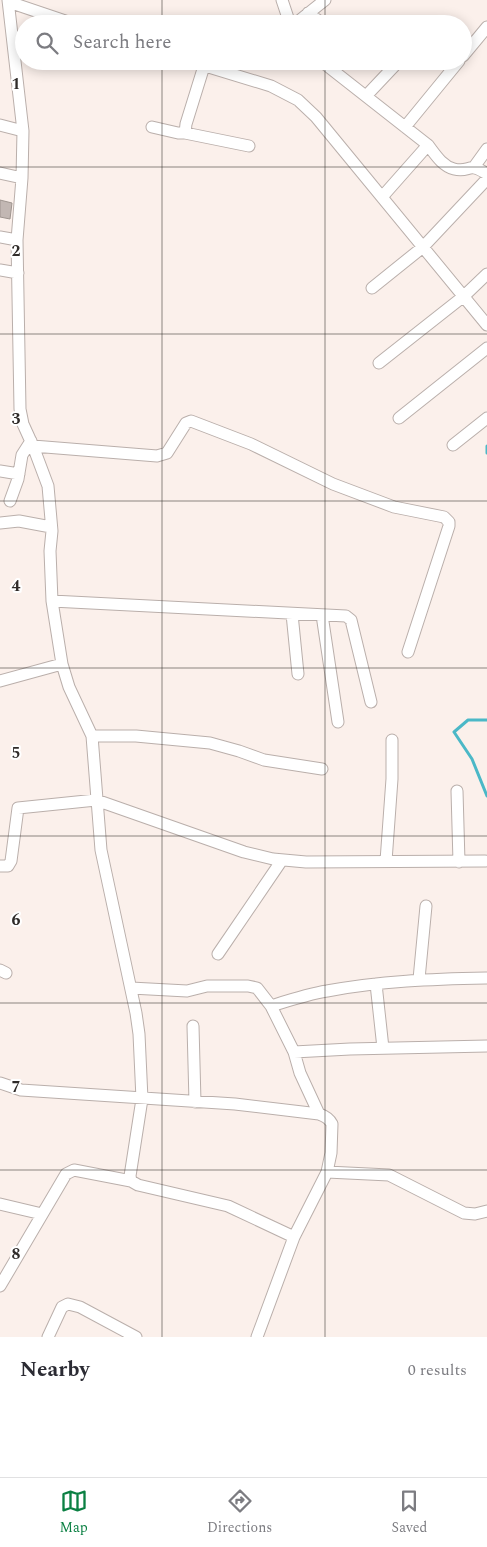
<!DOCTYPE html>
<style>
:root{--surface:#fff;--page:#f7f7f7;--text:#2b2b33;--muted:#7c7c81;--line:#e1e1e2;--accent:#0b8043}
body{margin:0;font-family:Spectral,serif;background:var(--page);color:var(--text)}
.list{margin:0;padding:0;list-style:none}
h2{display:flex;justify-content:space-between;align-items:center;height:65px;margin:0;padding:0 20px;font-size:21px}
h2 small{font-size:16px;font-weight:400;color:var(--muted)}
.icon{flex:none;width:28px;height:28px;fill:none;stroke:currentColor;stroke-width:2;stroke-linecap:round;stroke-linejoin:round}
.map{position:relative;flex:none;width:487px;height:1337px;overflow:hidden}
.search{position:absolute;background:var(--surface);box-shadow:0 2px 12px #0003;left:15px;right:15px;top:15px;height:55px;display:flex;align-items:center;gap:12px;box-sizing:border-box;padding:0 18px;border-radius:28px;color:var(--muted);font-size:19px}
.sheet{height:140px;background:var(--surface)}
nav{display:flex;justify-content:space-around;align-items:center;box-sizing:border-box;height:70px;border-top:1px solid var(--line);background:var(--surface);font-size:14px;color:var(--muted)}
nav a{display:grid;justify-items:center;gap:2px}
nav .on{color:var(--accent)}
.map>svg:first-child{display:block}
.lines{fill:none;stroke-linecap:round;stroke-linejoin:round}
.stream{stroke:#4bb8c7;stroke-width:3}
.building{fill:#c2b7b3;stroke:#9e948f}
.street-casing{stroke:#baafab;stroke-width:13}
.street{stroke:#fff;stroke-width:11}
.grid{fill:none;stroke:#2f2b29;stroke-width:1;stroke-opacity:0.55}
.grid-label{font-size:16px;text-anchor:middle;font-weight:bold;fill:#2f2b29;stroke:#fff;stroke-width:4;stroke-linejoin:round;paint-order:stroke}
</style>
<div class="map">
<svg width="487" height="1337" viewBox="0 0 487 1337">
<rect width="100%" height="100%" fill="#fbf0eb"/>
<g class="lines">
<path class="stream" d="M487,446V453
M487,720H468L454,732L472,759L487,796"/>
</g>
<path class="building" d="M0,200L12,203L10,219L0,217Z"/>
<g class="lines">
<g class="street-casing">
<path id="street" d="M8,0L23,131L22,178L17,240L20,409L23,424L33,446L48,486L52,531L50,551L52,601L62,664L69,687L92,736L101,850L136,1013L139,1034L142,1099L130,1176L131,1181L138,1185L228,1206L294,1237
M282,0L290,24
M9,2L74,24
M308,13L323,24
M295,24L325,0
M463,56L487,27
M189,61L271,86L298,100L316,117L487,325
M321,61L428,145L382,197
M366,96L399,61
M0,125L23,131
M152,127L178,133H185L249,146
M405,127L459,61
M185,133L186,124L204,66
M428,145C435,154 442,166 454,169C471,173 467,161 487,174
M474,167L487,149
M0,173L22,178
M0,237L17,240
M0,270L18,273
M372,288L423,247L487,179
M379,363L464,296L487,274
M399,418L487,348
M453,445L487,418
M33,446L157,456L167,453L186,423L191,421L251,444L333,484L394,507L444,517L449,522V526L408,652
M0,471L19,474
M10,501L18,479L22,455L31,441
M0,523L19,521L51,527
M52,601L346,616L351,620L371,702
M292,614L298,674
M322,615L338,722
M0,681L62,664
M92,736H136L210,743L239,751L264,760L322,769
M457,791L459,862
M386,861L392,779V740
M0,866H8L11,861L18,808L96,800L244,852L273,859L306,862L485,861
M218,954L282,860
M0,970L6,973
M419,979L426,906
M376,984L383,1048
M131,988L187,991L207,986H248L257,988L271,1006L294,1052L300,1073L319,1114
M271,1006C290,1000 308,994 327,991C380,981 433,979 486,978
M193,1026L195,1102
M294,1052L350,1049L487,1046
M0,1083L21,1090L235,1104L319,1114C325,1116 329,1118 332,1124L331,1153L327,1172L294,1237L257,1337
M327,1172L389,1175L464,1213L475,1214L487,1211
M0,1204L42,1214
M0,1286L66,1174L74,1170L131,1181
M48,1337L62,1307L68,1304L80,1307L136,1337"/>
</g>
<use href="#street" class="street"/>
</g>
<path class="grid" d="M162,0V24M325,0V24M162,61V1337M325,61V1337M0,167H487M0,334H487M0,501H487M0,668H487M0,836H487M0,1003H487M0,1170H487"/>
<g class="grid-label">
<text x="16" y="89">1</text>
<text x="16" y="256">2</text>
<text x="16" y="424">3</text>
<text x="16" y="591">4</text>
<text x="16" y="758">5</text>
<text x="16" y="925">6</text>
<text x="16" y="1092">7</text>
<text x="16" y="1259">8</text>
</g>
</svg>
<div class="search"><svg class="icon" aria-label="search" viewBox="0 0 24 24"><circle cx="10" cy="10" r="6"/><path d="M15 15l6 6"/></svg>Search here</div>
</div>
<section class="sheet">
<h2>Nearby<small>0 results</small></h2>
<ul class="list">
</ul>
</section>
<nav>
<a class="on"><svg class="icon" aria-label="map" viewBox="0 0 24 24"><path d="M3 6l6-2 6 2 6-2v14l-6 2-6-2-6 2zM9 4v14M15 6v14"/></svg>Map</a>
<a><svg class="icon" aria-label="directions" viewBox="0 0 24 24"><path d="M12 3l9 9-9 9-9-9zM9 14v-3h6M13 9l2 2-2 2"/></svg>Directions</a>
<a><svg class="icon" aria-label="saved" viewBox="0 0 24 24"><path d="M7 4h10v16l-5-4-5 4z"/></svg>Saved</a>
</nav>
